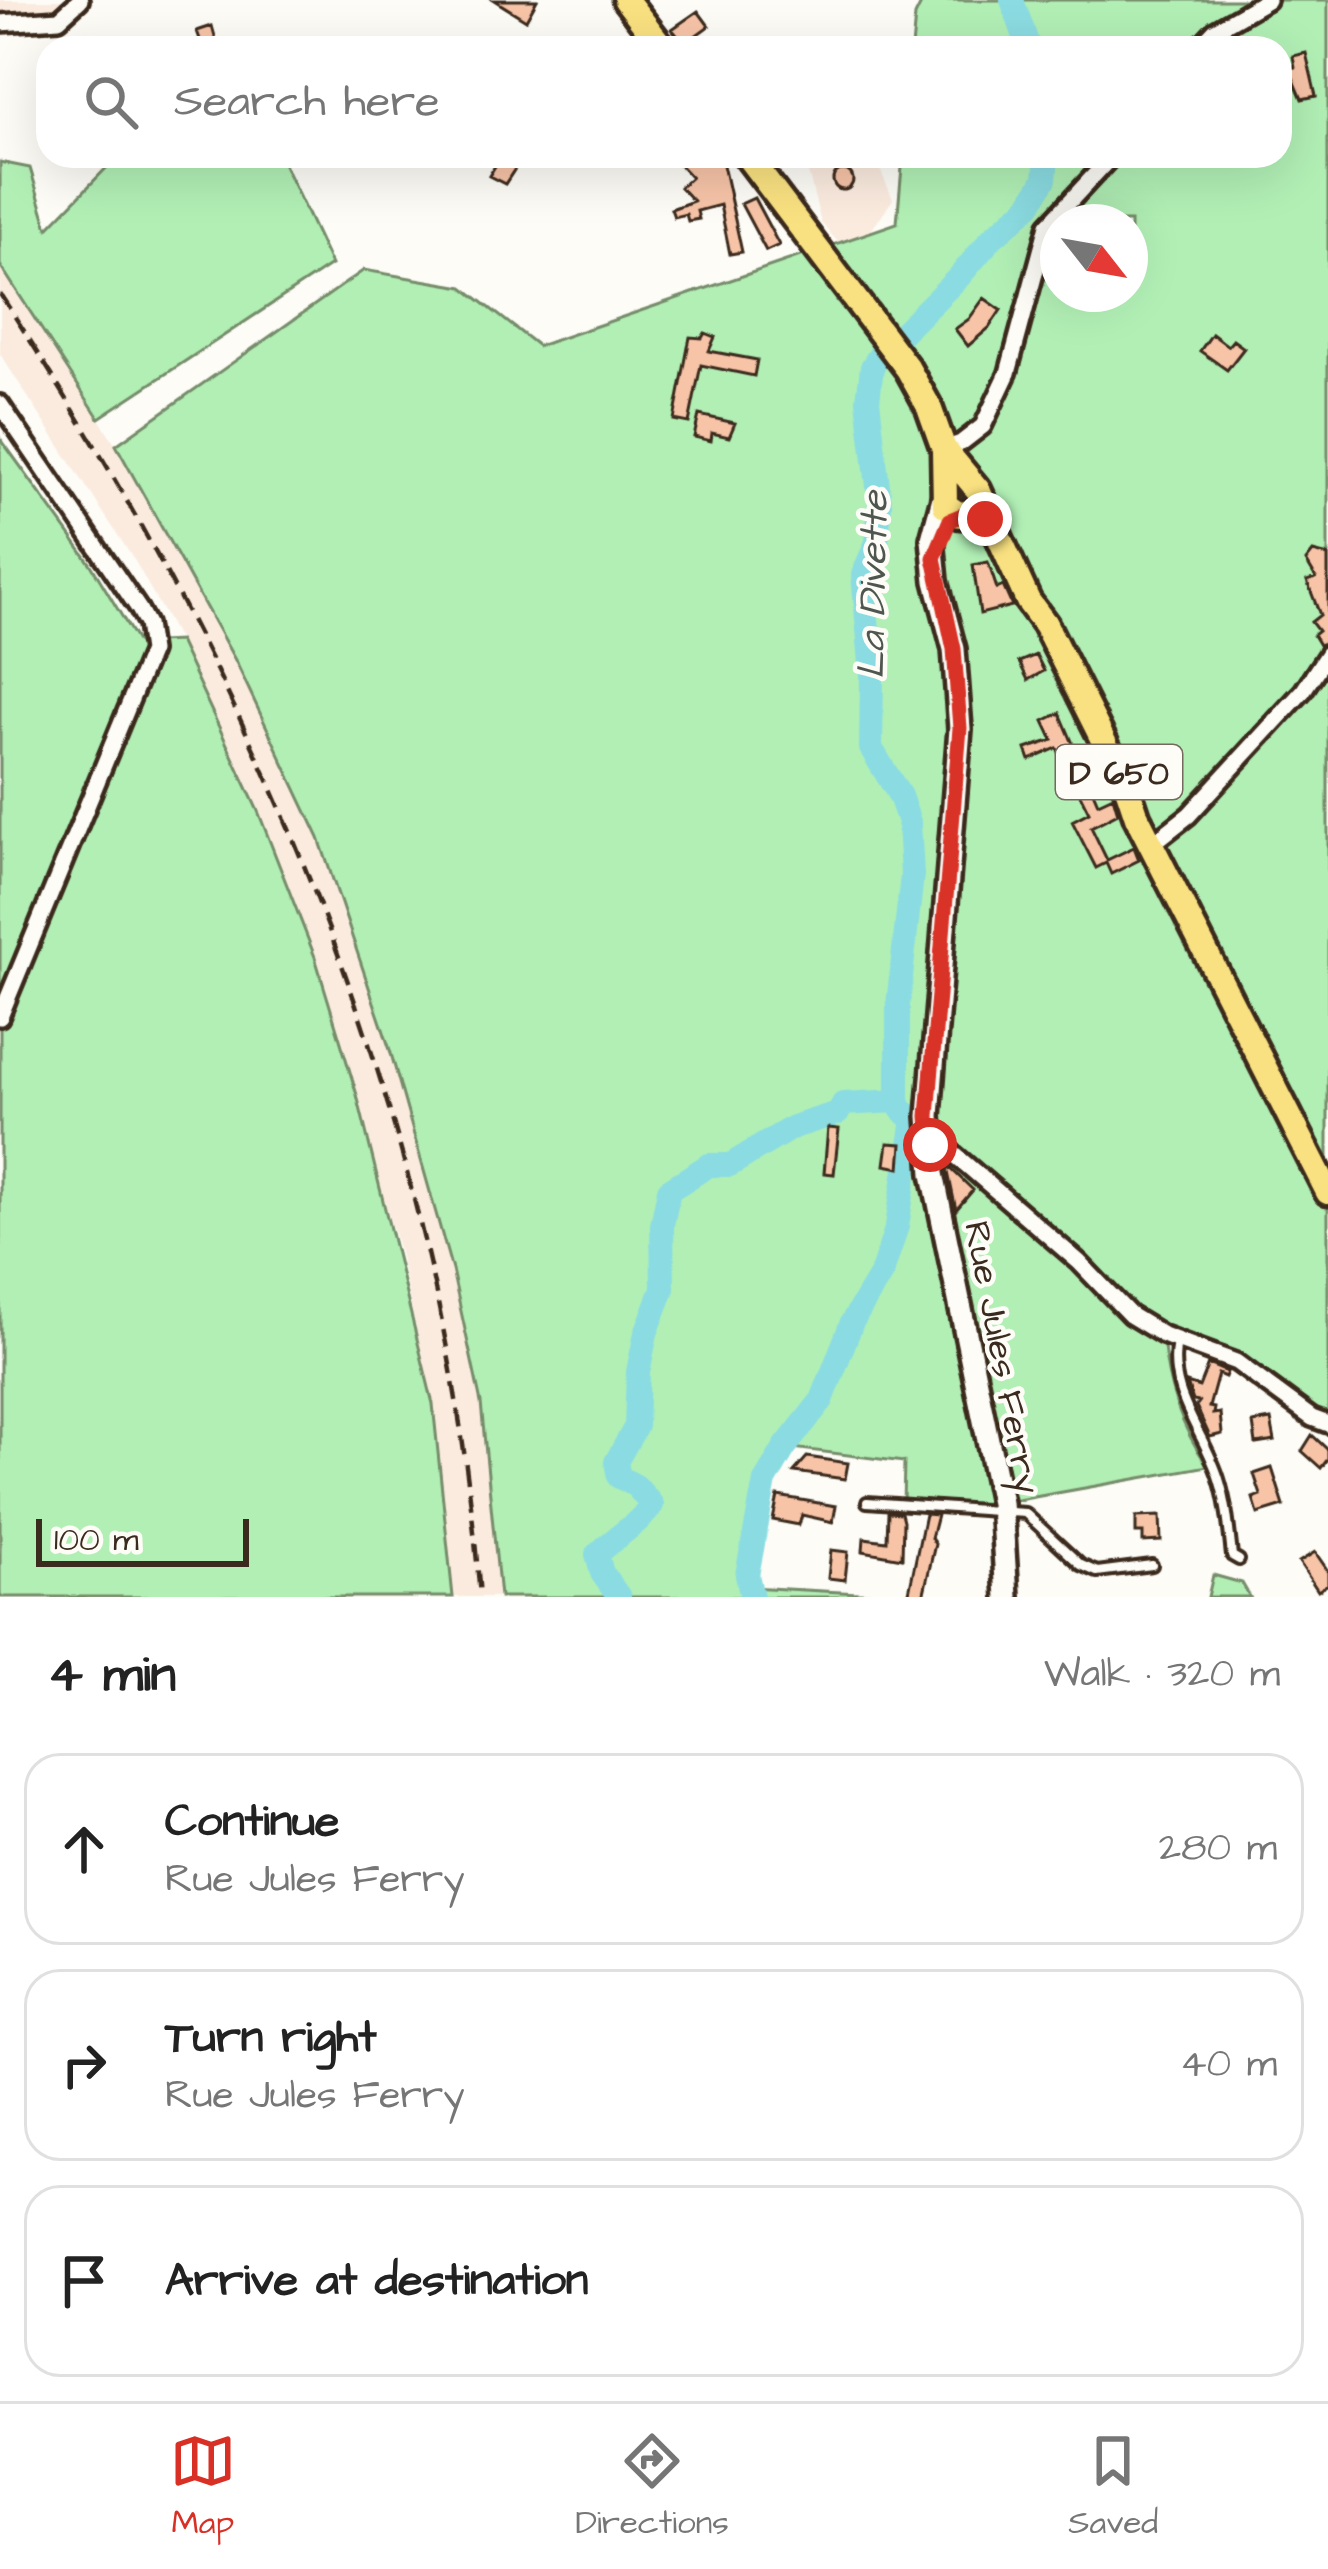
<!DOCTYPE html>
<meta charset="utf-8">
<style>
:root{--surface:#fff;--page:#f2f2f2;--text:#222;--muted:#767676;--line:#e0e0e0;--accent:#d93025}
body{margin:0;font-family:"Architects Daughter",sans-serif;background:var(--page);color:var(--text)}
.compass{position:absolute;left:1040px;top:204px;width:108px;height:108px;border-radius:50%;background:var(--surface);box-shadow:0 12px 48px #0002;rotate:121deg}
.scale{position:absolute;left:36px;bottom:30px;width:213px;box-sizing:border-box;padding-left:12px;border:6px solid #3b2a1e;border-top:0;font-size:33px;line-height:42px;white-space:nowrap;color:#3b2a1e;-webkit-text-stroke:9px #fdfcf7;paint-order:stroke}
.stop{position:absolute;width:36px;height:36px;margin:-27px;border:9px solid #d93025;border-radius:50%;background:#fff}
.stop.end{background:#d93025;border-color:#fff;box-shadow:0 3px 12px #0008}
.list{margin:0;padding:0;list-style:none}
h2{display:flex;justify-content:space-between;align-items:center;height:156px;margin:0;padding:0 48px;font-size:51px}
h2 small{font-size:39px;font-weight:400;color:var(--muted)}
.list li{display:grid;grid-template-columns:78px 1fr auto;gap:36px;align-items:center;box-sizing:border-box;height:192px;margin:0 24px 24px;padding:0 24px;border:3px solid var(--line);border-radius:36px}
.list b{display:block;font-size:45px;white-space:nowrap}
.list p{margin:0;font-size:39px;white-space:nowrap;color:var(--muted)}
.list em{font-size:39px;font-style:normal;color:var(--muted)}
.icon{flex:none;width:66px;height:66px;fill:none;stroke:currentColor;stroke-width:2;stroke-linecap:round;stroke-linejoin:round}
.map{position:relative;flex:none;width:1328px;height:1597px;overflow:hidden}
.search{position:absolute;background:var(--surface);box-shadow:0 12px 48px #0002;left:36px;right:36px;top:36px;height:132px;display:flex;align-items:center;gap:30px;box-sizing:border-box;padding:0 42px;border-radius:36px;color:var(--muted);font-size:45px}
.sheet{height:804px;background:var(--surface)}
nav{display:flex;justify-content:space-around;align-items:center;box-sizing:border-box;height:168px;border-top:3px solid var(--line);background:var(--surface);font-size:33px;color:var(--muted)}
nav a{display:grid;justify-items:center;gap:6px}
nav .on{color:var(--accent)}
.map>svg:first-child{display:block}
.built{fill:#fbebdf}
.green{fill:#b1efb5;stroke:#768c6a;stroke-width:3;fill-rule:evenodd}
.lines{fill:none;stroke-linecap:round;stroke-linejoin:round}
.river{stroke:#8bdce2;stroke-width:24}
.building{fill:#f7c4a8;stroke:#3b2a1e;stroke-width:3}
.lane-casing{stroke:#3b2a1e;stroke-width:16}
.street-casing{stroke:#3b2a1e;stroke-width:24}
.secondary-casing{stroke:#3b2a1e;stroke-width:30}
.primary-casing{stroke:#3b2a1e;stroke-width:33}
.lane{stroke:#fdfcf7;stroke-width:8}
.street{stroke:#fdfcf7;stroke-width:15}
.secondary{stroke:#fdfcf7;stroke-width:21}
.primary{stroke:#f9e181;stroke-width:24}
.rail{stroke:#3b2a1e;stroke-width:4.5;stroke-dasharray:18 9;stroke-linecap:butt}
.route{stroke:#d93025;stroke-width:15}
.labels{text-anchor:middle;stroke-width:9;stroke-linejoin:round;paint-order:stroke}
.shield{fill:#fdfcf7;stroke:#75695f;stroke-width:3}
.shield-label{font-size:33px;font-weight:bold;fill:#3b2a1e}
.street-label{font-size:36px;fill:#3b2a1e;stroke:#fdfcf7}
.water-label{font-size:39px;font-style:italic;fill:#4f564f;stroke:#fdfcf7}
</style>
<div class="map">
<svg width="1328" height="1597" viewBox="0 0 1328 1597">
<rect width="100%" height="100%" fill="#fdfcf7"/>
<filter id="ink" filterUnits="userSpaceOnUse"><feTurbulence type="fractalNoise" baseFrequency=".00833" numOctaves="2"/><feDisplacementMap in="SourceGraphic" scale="24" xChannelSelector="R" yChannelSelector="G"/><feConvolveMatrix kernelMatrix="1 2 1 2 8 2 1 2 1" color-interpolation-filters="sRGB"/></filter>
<g filter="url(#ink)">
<path class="built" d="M0,0H89L85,10L65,29L0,32Z
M804,156H874L893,199L852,258L821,223Z
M0,265L116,445L235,660L319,839L390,1050L452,1270L481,1403L500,1597H453L433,1404L398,1248L315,957L258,811L179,641L136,563L0,354Z"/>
<path class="green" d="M923,0H1328V1424L1254,1373L1163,1337C1167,1386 1180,1426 1208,1466L1001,1503L903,1504L904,1462L785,1447C763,1486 741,1541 750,1587L876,1594V1597H500L481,1403L452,1270L390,1050L319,838L235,660L116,445L364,270L463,287L538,346L897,223L903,156H1280V48H912L915,16ZM1058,222H1130V294H1058Z
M118,156H280L331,265L99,418L0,265V162L30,168L48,228Z
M0,438L90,563L138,643L179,641L258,811L315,957L357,1095L433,1404L453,1597H0Z
M1213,1575L1242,1583L1250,1597H1208Z"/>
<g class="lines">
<path class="river" d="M1012,0L1029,48
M899,336L959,277L992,238L1029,206L1045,179L1047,156
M619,1597L602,1573L597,1555C614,1537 641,1523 652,1505L636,1486L619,1477L616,1462L636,1426L638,1372L646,1333L663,1289L662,1225L669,1190L709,1165H730L793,1127L838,1113L843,1104L898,1101
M752,1597L747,1575L765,1481L785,1447L822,1400L852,1322L882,1272L897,1226L914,1120L901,1109L898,1101V1005L912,875L909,822L900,796L871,748L872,674L863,575L877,542L880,504L868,400L872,367L882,351"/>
</g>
<path class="building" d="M494,0H537L526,20Z
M698,11L709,26L684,44L672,29Z
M212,26L218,48H203L197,31Z
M1306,53L1316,96L1302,99L1289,68L1295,67L1293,56Z
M501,156L518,164L505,184L489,176Z
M687,156H715L723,165L742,252L730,254L720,205L697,211L699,219L688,221L686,214L674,217L671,209L693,201L680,187L691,177L678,163Z
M833 180a10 10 0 1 1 20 0a10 10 0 1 1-20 0Z
M754,198L779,245L766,251L741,204Z
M984,298L1001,310L989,328L968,346L955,329L969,319Z
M705,333L715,337L709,351L757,360L754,376L701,365L689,423L674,420L690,337L702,338Z
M1212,334L1228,346L1233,340L1244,348L1227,370L1200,351Z
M699,415L735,423L729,437L712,433L711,441L694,437Z
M1313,552L1328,556V641L1319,645L1313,635L1318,631L1311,622L1320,615L1307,581L1316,578L1306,561Z
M988,562L997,589L1003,586L1012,606L980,614L973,565Z
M1036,655L1044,671L1028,680L1019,662Z
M1060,713L1098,803L1113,796L1118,813L1091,827L1107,860L1134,847L1139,860L1111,874L1106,863L1096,868L1072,821L1089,812L1057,748L1030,760L1026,749L1053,740L1044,721Z
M828,1128L839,1129L834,1174L824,1173Z
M888,1143L902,1144L900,1168L885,1165Z
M947,1165L973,1190L956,1210L948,1172Z
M1208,1364L1227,1372L1225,1377L1218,1374L1209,1407L1214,1408L1213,1414L1220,1413L1222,1434L1210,1437L1196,1406L1199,1402L1193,1401L1187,1383L1199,1387Z
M1271,1420L1275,1441L1256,1444L1253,1423Z
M1312,1435L1328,1450V1459L1321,1468L1302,1451Z
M807,1457L848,1463L845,1479L794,1472Z
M1272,1468L1284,1506L1258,1514L1253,1498L1261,1495L1254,1474Z
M778,1496L836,1506L833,1522L802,1515L799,1525L773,1520Z
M888,1512L901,1513L903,1521L902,1558L863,1551L864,1538L887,1541Z
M925,1514L937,1515L931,1538L935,1544L923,1597H908Z
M1160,1516L1161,1541L1143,1542V1533H1136V1517Z
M831,1550L848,1552L845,1580L828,1578Z
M1315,1552L1328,1571V1584L1318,1591L1299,1562Z"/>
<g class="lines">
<g class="lane-casing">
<path id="lane" d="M1177,1342C1166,1393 1205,1433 1219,1479C1227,1504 1229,1530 1232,1556L1239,1560
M867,1502L1025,1513L1081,1565L1097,1572L1152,1565"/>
</g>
<g class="street-casing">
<path id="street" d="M0,23L59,19L80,0
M1198,48L1215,30L1267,0
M0,404L139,609L147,624L151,651L0,1017
M944,449L961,443L983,426L1008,373L1048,225L1112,156
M1152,844L1189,815L1303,691L1328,653
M947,1148L1079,1262L1130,1315L1163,1335L1236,1362L1312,1418L1328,1424"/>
</g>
<g class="secondary-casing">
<path id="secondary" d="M943,498L932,539L936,581L954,649L960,729L929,1116L933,1174L1001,1503L1007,1597"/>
</g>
<g class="primary-casing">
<path id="primary" d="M626,0L663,48
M747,156L908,369L929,407L944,449L945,505L960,515L972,511L994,529
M944,449L978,490L1028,601L1045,624L1128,790L1137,817L1328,1192"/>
</g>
<use href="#lane" class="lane"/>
<use href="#street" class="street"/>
<use href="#secondary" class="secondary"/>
<use href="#primary" class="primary"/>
<path class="rail" d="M0,294C260,689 443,1122 480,1597"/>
</g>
</g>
<g class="lines" filter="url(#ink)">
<path class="route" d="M930,1145L928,1116L960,728L954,649L934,558L950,520L972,511L985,519"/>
</g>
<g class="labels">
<rect class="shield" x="1056" y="745" width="126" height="54" rx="9"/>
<g class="shield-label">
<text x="1119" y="784">D 650</text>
</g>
<g class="street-label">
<text transform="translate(1004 1357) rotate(79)" y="13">Rue Jules Ferry</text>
</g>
<g class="water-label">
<text transform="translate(871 585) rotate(-89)" y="14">La Divette</text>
</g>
</g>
</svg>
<svg class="compass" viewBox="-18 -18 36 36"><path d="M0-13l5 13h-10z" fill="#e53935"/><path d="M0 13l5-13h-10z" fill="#767676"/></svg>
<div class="scale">100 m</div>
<div class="stop" style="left:930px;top:1145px"></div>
<div class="stop end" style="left:985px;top:519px"></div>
<div class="search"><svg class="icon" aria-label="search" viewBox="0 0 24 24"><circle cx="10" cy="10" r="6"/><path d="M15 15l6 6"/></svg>Search here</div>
</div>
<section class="sheet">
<h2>4 min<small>Walk · 320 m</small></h2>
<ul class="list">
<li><svg class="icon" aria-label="ahead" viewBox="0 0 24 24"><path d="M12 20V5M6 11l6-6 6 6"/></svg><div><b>Continue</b><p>Rue Jules Ferry</p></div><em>280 m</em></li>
<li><svg class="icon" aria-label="right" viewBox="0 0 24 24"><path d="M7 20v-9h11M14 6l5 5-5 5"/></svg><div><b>Turn right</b><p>Rue Jules Ferry</p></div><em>40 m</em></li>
<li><svg class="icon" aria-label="arrive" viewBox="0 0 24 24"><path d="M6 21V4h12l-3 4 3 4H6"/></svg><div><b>Arrive at destination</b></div></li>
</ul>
</section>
<nav>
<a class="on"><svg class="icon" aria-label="map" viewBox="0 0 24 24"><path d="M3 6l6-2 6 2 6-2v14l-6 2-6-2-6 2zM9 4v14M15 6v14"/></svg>Map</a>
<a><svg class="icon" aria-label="directions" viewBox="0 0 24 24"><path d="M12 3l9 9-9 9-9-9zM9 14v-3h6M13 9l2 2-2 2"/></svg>Directions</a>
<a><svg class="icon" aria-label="saved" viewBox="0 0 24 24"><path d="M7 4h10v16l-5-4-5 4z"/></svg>Saved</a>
</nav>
